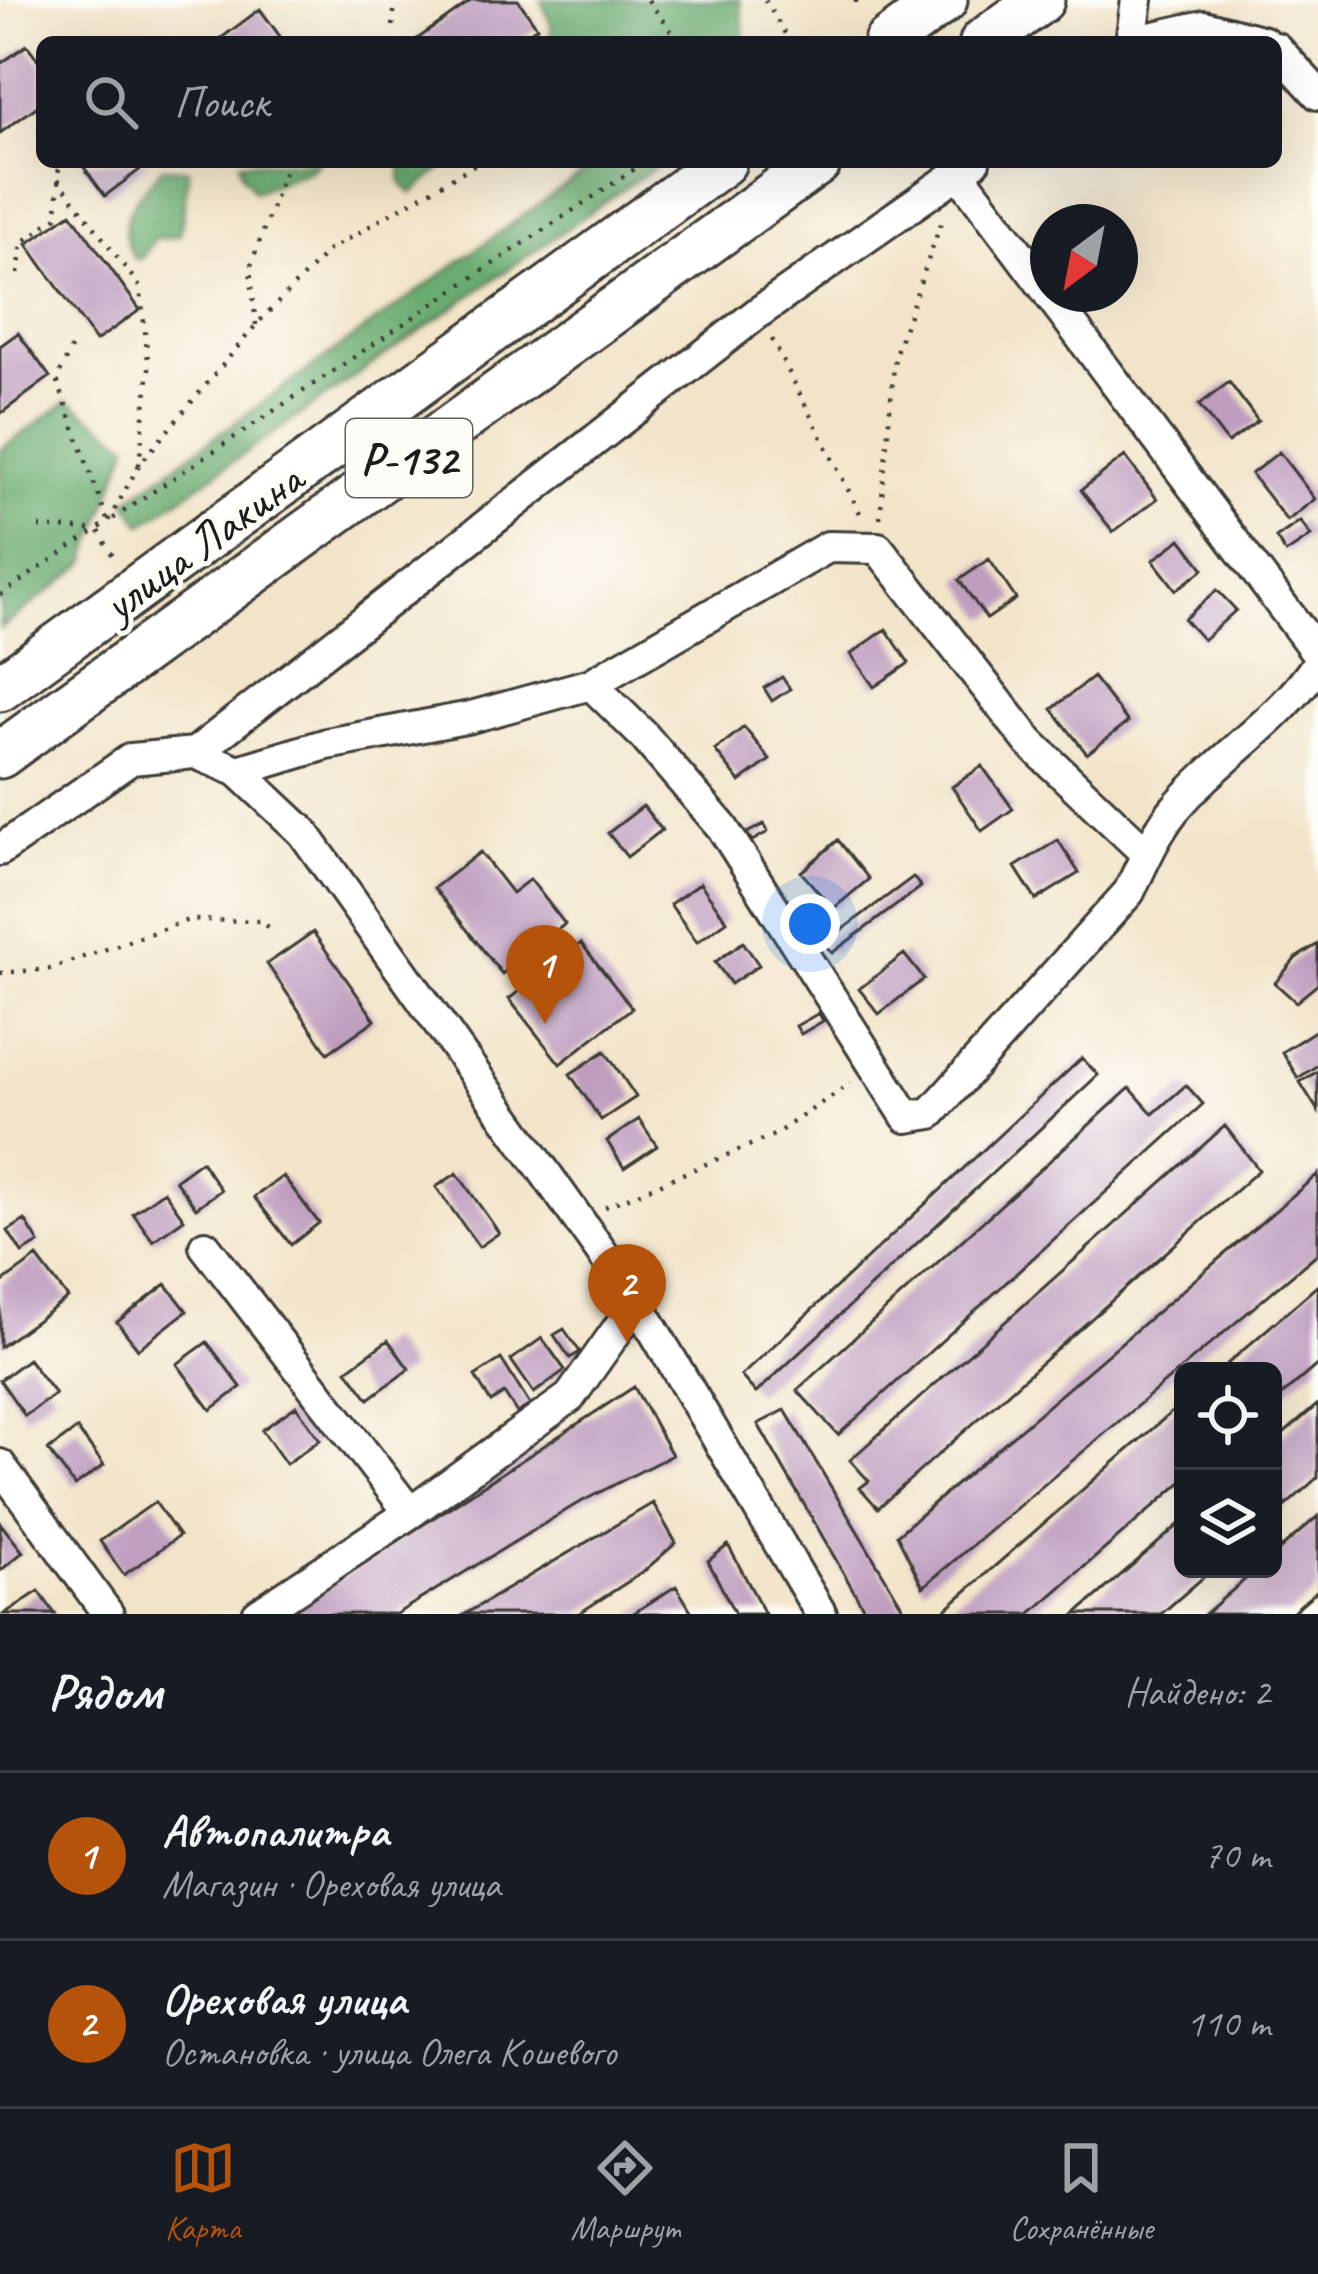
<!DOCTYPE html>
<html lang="ru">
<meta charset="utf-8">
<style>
:root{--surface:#171b24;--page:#20242c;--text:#f1f3f6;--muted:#9ea1a6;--line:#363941;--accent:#b45309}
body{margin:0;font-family:Caveat,sans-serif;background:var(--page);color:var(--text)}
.controls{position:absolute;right:36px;bottom:36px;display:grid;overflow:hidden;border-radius:18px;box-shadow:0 12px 48px #0002}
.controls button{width:108px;height:108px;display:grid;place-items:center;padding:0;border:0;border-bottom:3px solid var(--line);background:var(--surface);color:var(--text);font:60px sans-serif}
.compass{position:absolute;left:1030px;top:204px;width:108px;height:108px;border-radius:50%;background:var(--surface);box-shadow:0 12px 48px #0002;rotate:212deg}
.you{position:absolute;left:810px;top:924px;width:42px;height:42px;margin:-30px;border:9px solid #fff;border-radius:50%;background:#1a73e8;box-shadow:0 0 0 18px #1a73e833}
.badge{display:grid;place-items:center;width:78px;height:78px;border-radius:50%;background:var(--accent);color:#fff;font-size:39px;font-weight:700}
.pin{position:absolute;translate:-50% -99px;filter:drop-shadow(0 3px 6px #0008)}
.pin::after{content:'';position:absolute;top:63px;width:42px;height:36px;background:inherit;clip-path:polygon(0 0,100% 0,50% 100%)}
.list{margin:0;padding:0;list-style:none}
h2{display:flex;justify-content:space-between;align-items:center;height:156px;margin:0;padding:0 48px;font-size:51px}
h2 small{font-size:39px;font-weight:400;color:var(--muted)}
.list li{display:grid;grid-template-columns:78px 1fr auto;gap:36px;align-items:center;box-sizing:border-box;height:168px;padding:0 48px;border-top:3px solid var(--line)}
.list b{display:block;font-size:45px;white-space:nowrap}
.list p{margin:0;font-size:39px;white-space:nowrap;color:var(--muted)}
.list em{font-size:39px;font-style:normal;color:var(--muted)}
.icon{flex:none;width:66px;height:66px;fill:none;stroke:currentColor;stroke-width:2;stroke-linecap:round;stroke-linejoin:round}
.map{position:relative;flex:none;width:1318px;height:1614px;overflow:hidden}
.search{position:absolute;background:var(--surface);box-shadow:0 12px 48px #0002;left:36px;right:36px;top:36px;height:132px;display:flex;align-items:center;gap:30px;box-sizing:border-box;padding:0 42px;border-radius:18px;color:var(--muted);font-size:45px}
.sheet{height:492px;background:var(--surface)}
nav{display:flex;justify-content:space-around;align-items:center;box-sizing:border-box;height:168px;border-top:3px solid var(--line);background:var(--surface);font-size:33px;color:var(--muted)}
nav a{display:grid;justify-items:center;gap:6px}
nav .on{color:var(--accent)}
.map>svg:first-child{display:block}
.forest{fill:#69ab6f;stroke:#426446;stroke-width:3}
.building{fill:#be9dbf}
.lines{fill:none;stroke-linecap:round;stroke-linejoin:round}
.minor-casing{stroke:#3c3a36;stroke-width:36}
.highway-casing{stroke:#3c3a36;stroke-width:51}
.path{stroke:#3c3a36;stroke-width:4.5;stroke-dasharray:3 9;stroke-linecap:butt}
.minor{stroke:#fff;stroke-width:30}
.highway{stroke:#fff;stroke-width:45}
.labels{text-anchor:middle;stroke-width:10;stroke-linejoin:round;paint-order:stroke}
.shield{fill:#fdfcf7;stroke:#605f5e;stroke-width:3}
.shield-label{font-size:45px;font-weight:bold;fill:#1c1c1c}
.street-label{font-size:48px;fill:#1c1c1c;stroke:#fdfcf7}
</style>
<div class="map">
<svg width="1318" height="1614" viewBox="0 0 1318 1614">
<rect width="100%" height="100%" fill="#fdfcf7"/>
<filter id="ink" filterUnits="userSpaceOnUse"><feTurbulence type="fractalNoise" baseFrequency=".00833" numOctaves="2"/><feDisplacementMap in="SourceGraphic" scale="24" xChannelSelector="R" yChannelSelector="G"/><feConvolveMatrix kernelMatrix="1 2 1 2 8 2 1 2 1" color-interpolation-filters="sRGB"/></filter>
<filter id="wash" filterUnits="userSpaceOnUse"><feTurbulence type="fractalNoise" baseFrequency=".004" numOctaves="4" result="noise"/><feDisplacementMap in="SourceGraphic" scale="48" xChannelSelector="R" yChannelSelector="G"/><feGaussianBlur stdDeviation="2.7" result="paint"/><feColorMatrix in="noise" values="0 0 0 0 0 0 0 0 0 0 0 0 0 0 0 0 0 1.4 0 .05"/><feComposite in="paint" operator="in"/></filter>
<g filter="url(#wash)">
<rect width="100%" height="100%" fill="#f2e4c9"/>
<path class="forest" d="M541,0H740L745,42H549L552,27Z
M240,162H318L310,170L254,192L242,174Z
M402,162H450L411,194L401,182Z
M598,162H662L142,525L126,501Z
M162,168L189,170L180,235L154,240L142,258L135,259C110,221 138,197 162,168Z
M68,401L129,444L85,564L0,629V450Z"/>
<g id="blocks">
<path class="building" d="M472,0H518L537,27L516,42H413Z
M260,9L284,42H216Z
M27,45L42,65V103L0,133V64Z
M80,162H150L105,196Z
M71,213L140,310L96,341L27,244Z
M18,333L50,377L0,414V346Z
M1229,382L1258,421L1228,443L1199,405Z
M1279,452L1315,499L1287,521L1251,474Z
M1125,456L1157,499L1113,532L1081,490Z
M1300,521L1311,536L1286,553L1276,538Z
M1181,539L1204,569L1176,590L1153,560Z
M989,559L1016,599L987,619L959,580Z
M1217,590L1236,610L1203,640L1184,619Z
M886,629L909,663L874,687L851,654Z
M782,677L790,689L772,701L764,688Z
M1093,677L1128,722L1087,754L1052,709Z
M744,727L770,760L740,782L715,750Z
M982,766L1013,809L982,831L952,787Z
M643,806L662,830L627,857L608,833Z
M764,824L768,832L752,841L747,833Z
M838,840L869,879L833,909L801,872Z
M1058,840L1079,873L1036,900L1015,867Z
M480,852L512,893L530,879L565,924L502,974L434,888Z
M913,877L921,887L832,953L824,943Z
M700,883L727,921L697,942L670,904Z
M313,932L375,1020L328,1053L267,964Z
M743,942L759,965L731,984L715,962Z
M581,943L632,1008L560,1064L509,999Z
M1318,944V984L1296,1002L1275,983L1296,958Z
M904,954L924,979L879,1014L859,989Z
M819,1013L823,1021L801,1034L796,1026Z
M1318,1029V1065L1298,1078L1282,1052Z
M605,1051L636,1097L601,1120L570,1074Z
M1082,1058L1098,1075L756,1393L741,1376Z
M1318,1071V1111L1300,1082Z
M1186,1085L1203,1104L838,1435L797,1390L1130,1088L1153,1114Z
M639,1119L657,1146L624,1168L607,1141Z
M1225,1126L1259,1170L878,1508L860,1488L869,1481L850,1460Z
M201,1161L221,1190L196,1208L175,1180Z
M457,1173L499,1233L479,1247L436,1187Z
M1318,1174V1253L923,1587L897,1535Z
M283,1176L319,1223L291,1245L254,1197Z
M164,1191L184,1219L153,1241L133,1213Z
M25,1220L39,1243L22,1253L8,1231Z
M37,1257L68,1298L0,1347V1284Z
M166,1284L187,1311L138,1349L117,1322Z
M1318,1285V1364L1273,1403V1371H1219Z
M564,1329L580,1352L570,1358L554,1335Z
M542,1338L565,1370L534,1393L511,1360Z
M388,1340L409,1369L369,1399L347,1370Z
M207,1342L241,1387L211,1410L177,1364Z
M28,1359L55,1394L25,1416L0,1380Z
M501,1359L530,1405L517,1413L504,1393L491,1402L475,1376Z
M634,1387L672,1455L575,1505L396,1614H286Z
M1183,1402V1481L1030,1614H940Z
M1318,1404V1477L1273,1517V1443Z
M296,1406L320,1440L286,1464L262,1430Z
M785,1410L907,1614H867L758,1424Z
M77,1429L104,1465L75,1486L48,1450Z
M155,1502L179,1536L124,1575L100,1541Z
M653,1503L676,1543L643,1572L578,1614H465Z
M1318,1516V1590L1290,1614H1205L1257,1569H1273V1555Z
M1183,1521V1569H1213L1161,1614H1076Z
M0,1523L23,1552L0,1571Z
M728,1545L765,1614H735L708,1561Z
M676,1586L693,1614H632Z
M39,1591L55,1614H4Z"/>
</g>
</g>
<g filter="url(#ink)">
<use href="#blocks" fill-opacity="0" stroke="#3c3a36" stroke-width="3"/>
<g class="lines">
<g class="minor-casing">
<path id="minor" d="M1131,42L1137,0
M1133,42L1204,26L1264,42
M1276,48L1318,94
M958,172L1048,292
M1049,294L1318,654
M591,684L828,547L878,548L1030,743L1147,854
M195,753L759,312L974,162
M238,771L327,744L471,717L591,684L643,735L722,827L907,1117L931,1113L1129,892C1142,865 1155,834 1174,810C1218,757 1280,722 1318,663
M0,850L131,759L195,753L238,771L303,832L637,1302L821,1614
M205,1246L410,1513
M0,1465L108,1614
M258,1614L410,1513L570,1397L637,1302"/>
</g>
<g class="highway-casing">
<path id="highway" d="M887,42L944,0
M983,42L1041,0
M0,688L723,162
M0,755L818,162"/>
</g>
<path class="path" d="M648,0L679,42
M765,0L790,42
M856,0V11
M393,26L395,0
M322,42L324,36
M58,179L140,287L149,369L139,465
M18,274L22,243L57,217L59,162
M256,325L250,268L288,162
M772,339L864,521
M71,348L57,380L108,522L645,162
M880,518L895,355L942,220
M39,527L99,530
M99,531L114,558
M0,595L108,522L139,465L256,325L329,250L479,162
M0,973L50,969L188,920L260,921L275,932
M605,1207L774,1135L851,1083"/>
<use href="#minor" class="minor"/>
<use href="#highway" class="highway"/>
</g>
</g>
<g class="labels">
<rect class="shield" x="346" y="419" width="126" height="78" rx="9"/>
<g class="shield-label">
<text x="409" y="474">Р-132</text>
</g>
<g class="street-label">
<text transform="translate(202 541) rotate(-36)" y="17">улица Лакина</text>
</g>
</g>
</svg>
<div class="controls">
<button><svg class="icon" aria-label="locate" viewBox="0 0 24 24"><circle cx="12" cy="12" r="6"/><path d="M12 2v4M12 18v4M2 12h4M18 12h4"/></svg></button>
<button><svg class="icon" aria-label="layers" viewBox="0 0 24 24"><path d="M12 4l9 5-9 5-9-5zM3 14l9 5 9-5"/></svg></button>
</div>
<svg class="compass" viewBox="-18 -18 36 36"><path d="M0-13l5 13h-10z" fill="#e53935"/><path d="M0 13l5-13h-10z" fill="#9ea1a6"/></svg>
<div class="you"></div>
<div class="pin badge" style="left:545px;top:1024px">1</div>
<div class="pin badge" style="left:627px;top:1343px">2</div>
<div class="search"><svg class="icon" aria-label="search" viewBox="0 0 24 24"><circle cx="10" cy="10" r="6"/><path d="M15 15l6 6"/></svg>Поиск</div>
</div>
<section class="sheet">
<h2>Рядом<small>Найдено: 2</small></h2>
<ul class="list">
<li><span class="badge">1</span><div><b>Автопалитра</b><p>Магазин · Ореховая улица</p></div><em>70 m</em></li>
<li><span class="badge">2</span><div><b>Ореховая улица</b><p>Остановка · улица Олега Кошевого</p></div><em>110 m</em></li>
</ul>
</section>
<nav>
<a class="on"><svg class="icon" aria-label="map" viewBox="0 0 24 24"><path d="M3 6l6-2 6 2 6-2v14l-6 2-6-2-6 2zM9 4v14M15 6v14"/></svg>Карта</a>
<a><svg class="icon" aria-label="directions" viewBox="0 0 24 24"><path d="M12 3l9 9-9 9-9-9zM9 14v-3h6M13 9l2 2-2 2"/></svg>Маршрут</a>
<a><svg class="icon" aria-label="saved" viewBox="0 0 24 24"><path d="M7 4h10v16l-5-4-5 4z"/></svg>Сохранённые</a>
</nav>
